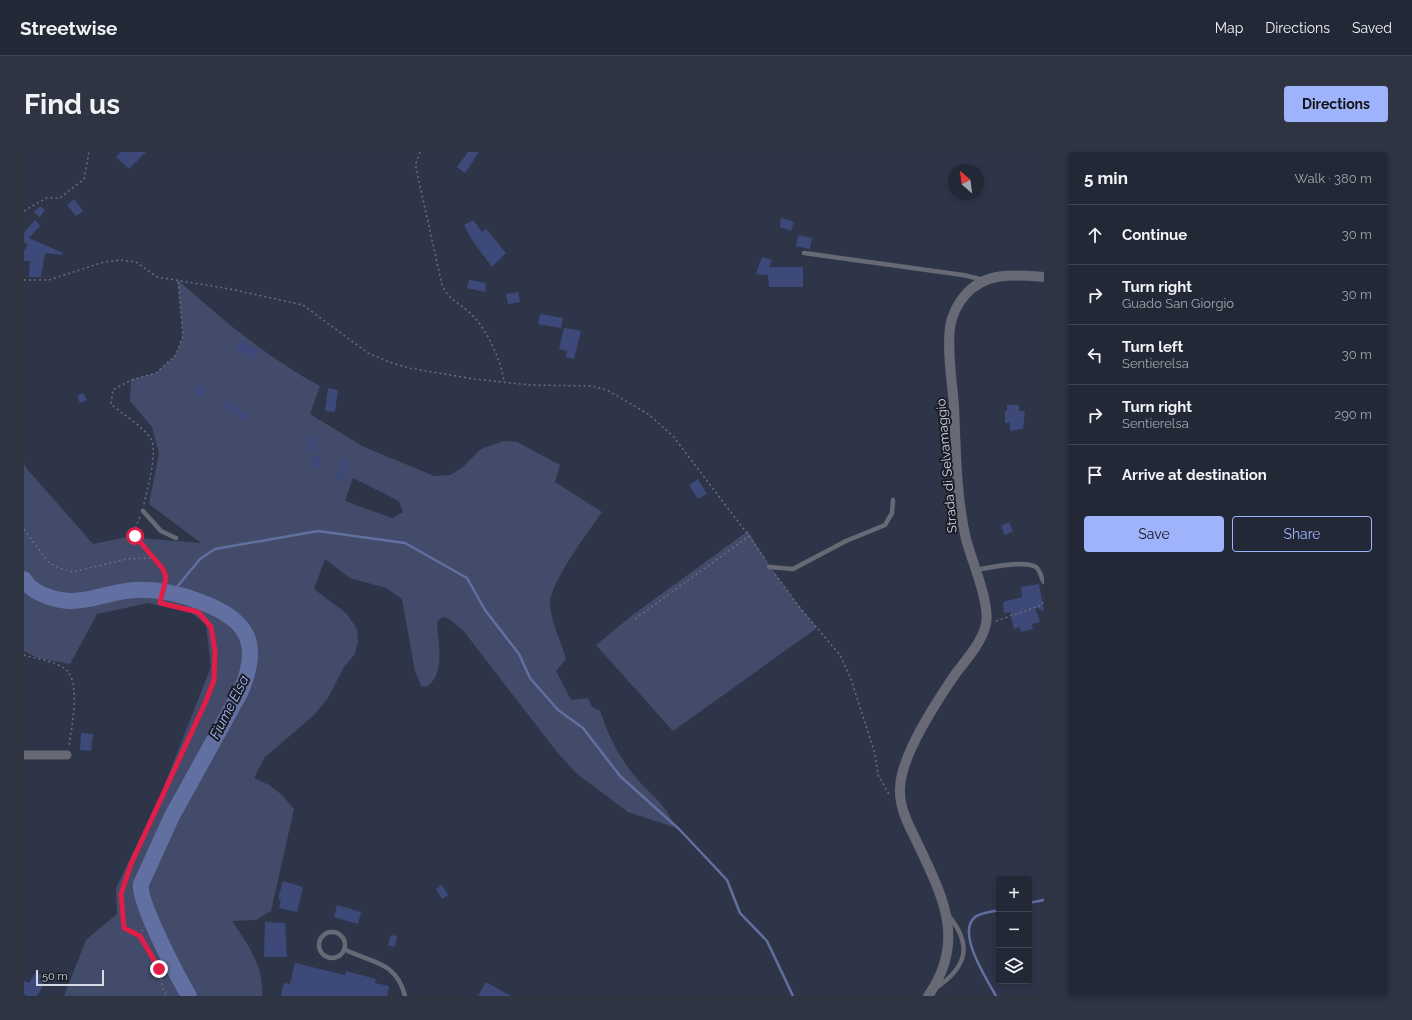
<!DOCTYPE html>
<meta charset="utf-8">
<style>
:root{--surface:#232837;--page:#2f3442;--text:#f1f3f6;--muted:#a3a6ad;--line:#404452;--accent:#9fb3fd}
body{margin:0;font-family:Raleway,sans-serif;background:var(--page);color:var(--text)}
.controls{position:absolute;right:12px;bottom:12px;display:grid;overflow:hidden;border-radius:4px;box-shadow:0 2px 6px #0003}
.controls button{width:36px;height:36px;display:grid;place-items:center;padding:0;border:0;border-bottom:1px solid var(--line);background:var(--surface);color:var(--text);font:20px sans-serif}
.compass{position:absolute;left:924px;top:12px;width:36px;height:36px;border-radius:50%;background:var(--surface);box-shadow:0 2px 6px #0003;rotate:332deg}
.scale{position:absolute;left:12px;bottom:10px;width:68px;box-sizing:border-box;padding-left:4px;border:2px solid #d5d9e6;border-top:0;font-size:11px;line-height:14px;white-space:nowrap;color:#d5d9e6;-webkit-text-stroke:3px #1a1d26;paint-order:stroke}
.stop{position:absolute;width:12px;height:12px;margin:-9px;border:3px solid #e11d48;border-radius:50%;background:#fff}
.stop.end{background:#e11d48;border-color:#fff;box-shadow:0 1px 4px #0008}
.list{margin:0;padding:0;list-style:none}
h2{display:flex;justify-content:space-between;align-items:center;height:52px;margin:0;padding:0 16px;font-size:17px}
h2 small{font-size:13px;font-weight:400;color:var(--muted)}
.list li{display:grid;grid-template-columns:26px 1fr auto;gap:12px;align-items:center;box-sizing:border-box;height:60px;padding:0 16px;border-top:1px solid var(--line)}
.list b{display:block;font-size:15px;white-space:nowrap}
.list p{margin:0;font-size:13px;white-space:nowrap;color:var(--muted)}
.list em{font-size:13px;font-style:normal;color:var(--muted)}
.actions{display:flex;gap:8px;padding:12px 16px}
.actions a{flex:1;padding:9px 0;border:1px solid var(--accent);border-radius:4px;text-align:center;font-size:14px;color:var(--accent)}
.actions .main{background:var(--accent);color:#111}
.icon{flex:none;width:22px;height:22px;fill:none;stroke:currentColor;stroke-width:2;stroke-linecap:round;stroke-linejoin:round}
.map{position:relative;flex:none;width:1020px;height:844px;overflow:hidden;border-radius:4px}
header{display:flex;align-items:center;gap:24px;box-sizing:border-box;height:56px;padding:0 20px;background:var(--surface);border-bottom:1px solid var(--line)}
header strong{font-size:19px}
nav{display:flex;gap:22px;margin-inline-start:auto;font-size:14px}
.intro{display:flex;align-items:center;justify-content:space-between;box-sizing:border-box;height:96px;padding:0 24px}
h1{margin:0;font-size:28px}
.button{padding:10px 18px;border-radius:4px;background:var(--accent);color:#111;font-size:14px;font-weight:700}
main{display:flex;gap:24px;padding:0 24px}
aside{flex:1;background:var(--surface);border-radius:4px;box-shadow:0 2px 6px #0003}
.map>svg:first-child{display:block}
.green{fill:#424b6a;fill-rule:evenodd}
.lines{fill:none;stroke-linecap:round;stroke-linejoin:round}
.stream{stroke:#616fa1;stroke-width:2.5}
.river{stroke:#616fa1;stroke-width:16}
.building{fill:#3d4979}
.path{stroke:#686e7f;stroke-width:1.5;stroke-dasharray:2 3;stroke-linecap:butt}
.service{stroke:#676a74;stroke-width:4.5}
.minor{stroke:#676a74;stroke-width:9}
.tertiary{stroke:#676a74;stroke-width:10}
.route{stroke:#e11d48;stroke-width:5}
.labels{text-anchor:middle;stroke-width:4;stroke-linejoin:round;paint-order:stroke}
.street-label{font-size:13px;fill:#d5d9e6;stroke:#1a1d26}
.water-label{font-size:14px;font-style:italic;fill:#a9bbf8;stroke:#1a1d26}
</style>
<header>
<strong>Streetwise</strong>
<nav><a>Map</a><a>Directions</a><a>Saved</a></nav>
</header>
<div class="intro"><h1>Find us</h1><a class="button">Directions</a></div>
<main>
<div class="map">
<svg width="1020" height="844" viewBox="0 0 1020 844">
<rect width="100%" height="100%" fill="#2f3549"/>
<path class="green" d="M154,128C197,167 244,206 296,234L286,262L340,295L410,324L426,323L438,316L457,297L480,289L493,290L536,313L531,330L578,360C565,379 523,434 526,454C528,472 537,490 542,507L532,519L547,548L564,546L568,555L576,559C584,582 593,602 609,622C622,639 645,654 650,675L604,660L552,621L533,600L438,477L422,465L417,466L413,470C414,489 422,524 402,535L397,534L391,519L378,447L362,436L326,426L301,407L290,437L322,461L333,477L334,489L331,502L320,515L304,546L289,564L240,606L230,626L245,633L258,643L270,657L247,759L232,768L208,769C224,793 240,814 238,844H40L62,788L93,762L92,736L137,642L187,515L182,472L165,459L124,451L73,462L46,512L14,506L0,499V311L3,317L69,392L103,385L177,391L125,352L135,302L128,275L106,249L107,228L132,221L152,203L159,184ZM329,326L375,349L379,360L368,366L321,349Z
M724,379C745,414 767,446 793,476L649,579L572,493L610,462Z"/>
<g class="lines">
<path class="stream" d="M148,441L176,407L191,397L294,379L381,391L443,426L461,458L495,502L506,526L534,558L559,576L596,624L655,677L703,728L716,761L743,789L769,844
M1005,751L1020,748
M972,844C963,827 932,781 951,765C958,760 967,760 975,758"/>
<path class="river" d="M0,427C7,441 30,448 45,449C67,450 88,439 111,438C133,437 156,442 177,450C226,468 237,493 216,541L148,664L117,732C114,750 154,825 165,844"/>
</g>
<path class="building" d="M97,0H122L105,17L92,5Z
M444,0H455L441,21L433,15Z
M50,47L59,59L52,64L43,53Z
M16,54L21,58L16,65L10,60Z
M757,66L770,70L767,79L756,75Z
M11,68L16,74L5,86L39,101L38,103L21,101L17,125H5L6,109H0V99L4,93L1,90L0,92V81Z
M449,68L458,80L462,77L482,101L468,115L448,88L440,73Z
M774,83L788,86L786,97L772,94Z
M738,105L748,108L745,115H779V135H745L744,123L732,122Z
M445,128L462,131L461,140L443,136Z
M494,140L496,150L484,152L482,142Z
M516,162L539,166L537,176L514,172Z
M540,176L557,179L550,207L542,205L543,199L535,197Z
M217,188L234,198L228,207L211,197Z
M173,233L182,238L178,245L169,239Z
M304,236L314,238L311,260L301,259Z
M59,241L63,248L56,251L53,244Z
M203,248L224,263L220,268L199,253Z
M983,253H995V259H1001L999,277L986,279V271H981V259H983Z
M286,284L294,286L289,300L282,298Z
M289,303L298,307L294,316L285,312Z
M320,306L326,312L319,329L311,326Z
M674,327L683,342L674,347L665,333Z
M985,370L989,379L981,383L977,374Z
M1015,432L1020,459L1011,455L1016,470L1008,472L1009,477L997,480L996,475L990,477L986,460L980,461L979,450L998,445L997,435Z
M57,581L69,582L67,599L56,598Z
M259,729L279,735L273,760L255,756L257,748L254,747Z
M418,733L424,743L418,747L412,737Z
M313,753L337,760L334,772L310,765Z
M241,770L261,771L263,805H240Z
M367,783L373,784L371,795L364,793Z
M271,811L321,823L322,819L352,827L351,831L365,834L363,844H257L260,831L266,832Z
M12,820L23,827L13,844H0V829L5,831Z
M462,830L487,844H454Z"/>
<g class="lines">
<path class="path" d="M396,0L392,11V16L418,133C424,147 435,151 446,161C462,175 478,210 480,230
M0,59L22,46H36L60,27L65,0
M0,128H25L80,110L97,108L112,110L133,125L206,137L279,153L344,201L365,210L385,216L450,227L506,233L567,234L583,238L624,262L649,284L725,384L742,409
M120,352C123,339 134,299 127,287C120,275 98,262 87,252L89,238L107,228L132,221L152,203L159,184L154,128
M116,365C105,385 117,390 129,405
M0,377L23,409L35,416L49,420L103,407L129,406C147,420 140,432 136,451L174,459L187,475L191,499L190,529L182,549L107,712L97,742L100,776L116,784L125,798L135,817L139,837L143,844
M751,422L777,457L816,503L827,527L851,602L854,623L866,644
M611,467L725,384
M972,469L1018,453L1020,446
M0,503C12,507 31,509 41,517C58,529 47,577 45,595
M116,784L120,774"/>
<path class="service" d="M780,101L939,123L960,128
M119,359L137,379L152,386
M745,415L769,417L822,389L861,373L868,361L869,348
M951,418C964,416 1004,407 1013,416C1017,420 1017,426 1020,430
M295 793a13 13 0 1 1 26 0a13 13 0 1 1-26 0Z
M320,797C346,811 372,808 381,844
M912,836C943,815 949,793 924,763"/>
<path class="minor" d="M0,603H43"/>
<path class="tertiary" d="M904,844C944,787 917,742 892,688C884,672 875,655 876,636C877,603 913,549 932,521C943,507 958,490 962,472C966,450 948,410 942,387C932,344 932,298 930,254C928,229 923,201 926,175C928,163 934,151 942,142C963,119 992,123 1020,125"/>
</g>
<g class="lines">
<path class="route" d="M111,384L139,417L142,426L136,451L174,460L187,475L191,499L190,528L182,549L107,712L97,742L100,776L116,784L135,817"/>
</g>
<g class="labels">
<g class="street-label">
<text transform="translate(922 314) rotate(-95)" y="5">Strada di Selvamaggio</text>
</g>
<g class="water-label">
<text transform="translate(205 555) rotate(-63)" y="5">Fiume Elsa</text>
</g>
</g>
</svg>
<div class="controls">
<button>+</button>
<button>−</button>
<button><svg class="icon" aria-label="layers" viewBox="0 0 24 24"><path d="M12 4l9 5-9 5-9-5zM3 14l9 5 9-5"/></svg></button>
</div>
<svg class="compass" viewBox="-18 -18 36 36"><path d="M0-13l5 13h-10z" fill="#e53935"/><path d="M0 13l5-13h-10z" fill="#a3a6ad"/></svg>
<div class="scale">50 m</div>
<div class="stop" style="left:111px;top:384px"></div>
<div class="stop end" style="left:135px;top:817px"></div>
</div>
<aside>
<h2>5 min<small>Walk · 380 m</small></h2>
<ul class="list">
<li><svg class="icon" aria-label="ahead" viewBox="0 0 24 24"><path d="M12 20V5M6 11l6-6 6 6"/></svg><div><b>Continue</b></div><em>30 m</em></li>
<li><svg class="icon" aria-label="right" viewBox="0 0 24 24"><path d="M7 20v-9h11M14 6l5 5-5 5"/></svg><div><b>Turn right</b><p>Guado San Giorgio</p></div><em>30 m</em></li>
<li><svg class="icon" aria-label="left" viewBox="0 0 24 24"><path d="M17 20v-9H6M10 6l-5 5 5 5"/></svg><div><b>Turn left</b><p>Sentierelsa</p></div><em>30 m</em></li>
<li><svg class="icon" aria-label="right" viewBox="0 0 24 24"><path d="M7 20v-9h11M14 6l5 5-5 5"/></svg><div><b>Turn right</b><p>Sentierelsa</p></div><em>290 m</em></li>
<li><svg class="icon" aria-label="arrive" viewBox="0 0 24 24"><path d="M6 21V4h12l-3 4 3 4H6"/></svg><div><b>Arrive at destination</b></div></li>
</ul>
<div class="actions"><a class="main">Save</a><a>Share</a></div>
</aside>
</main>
